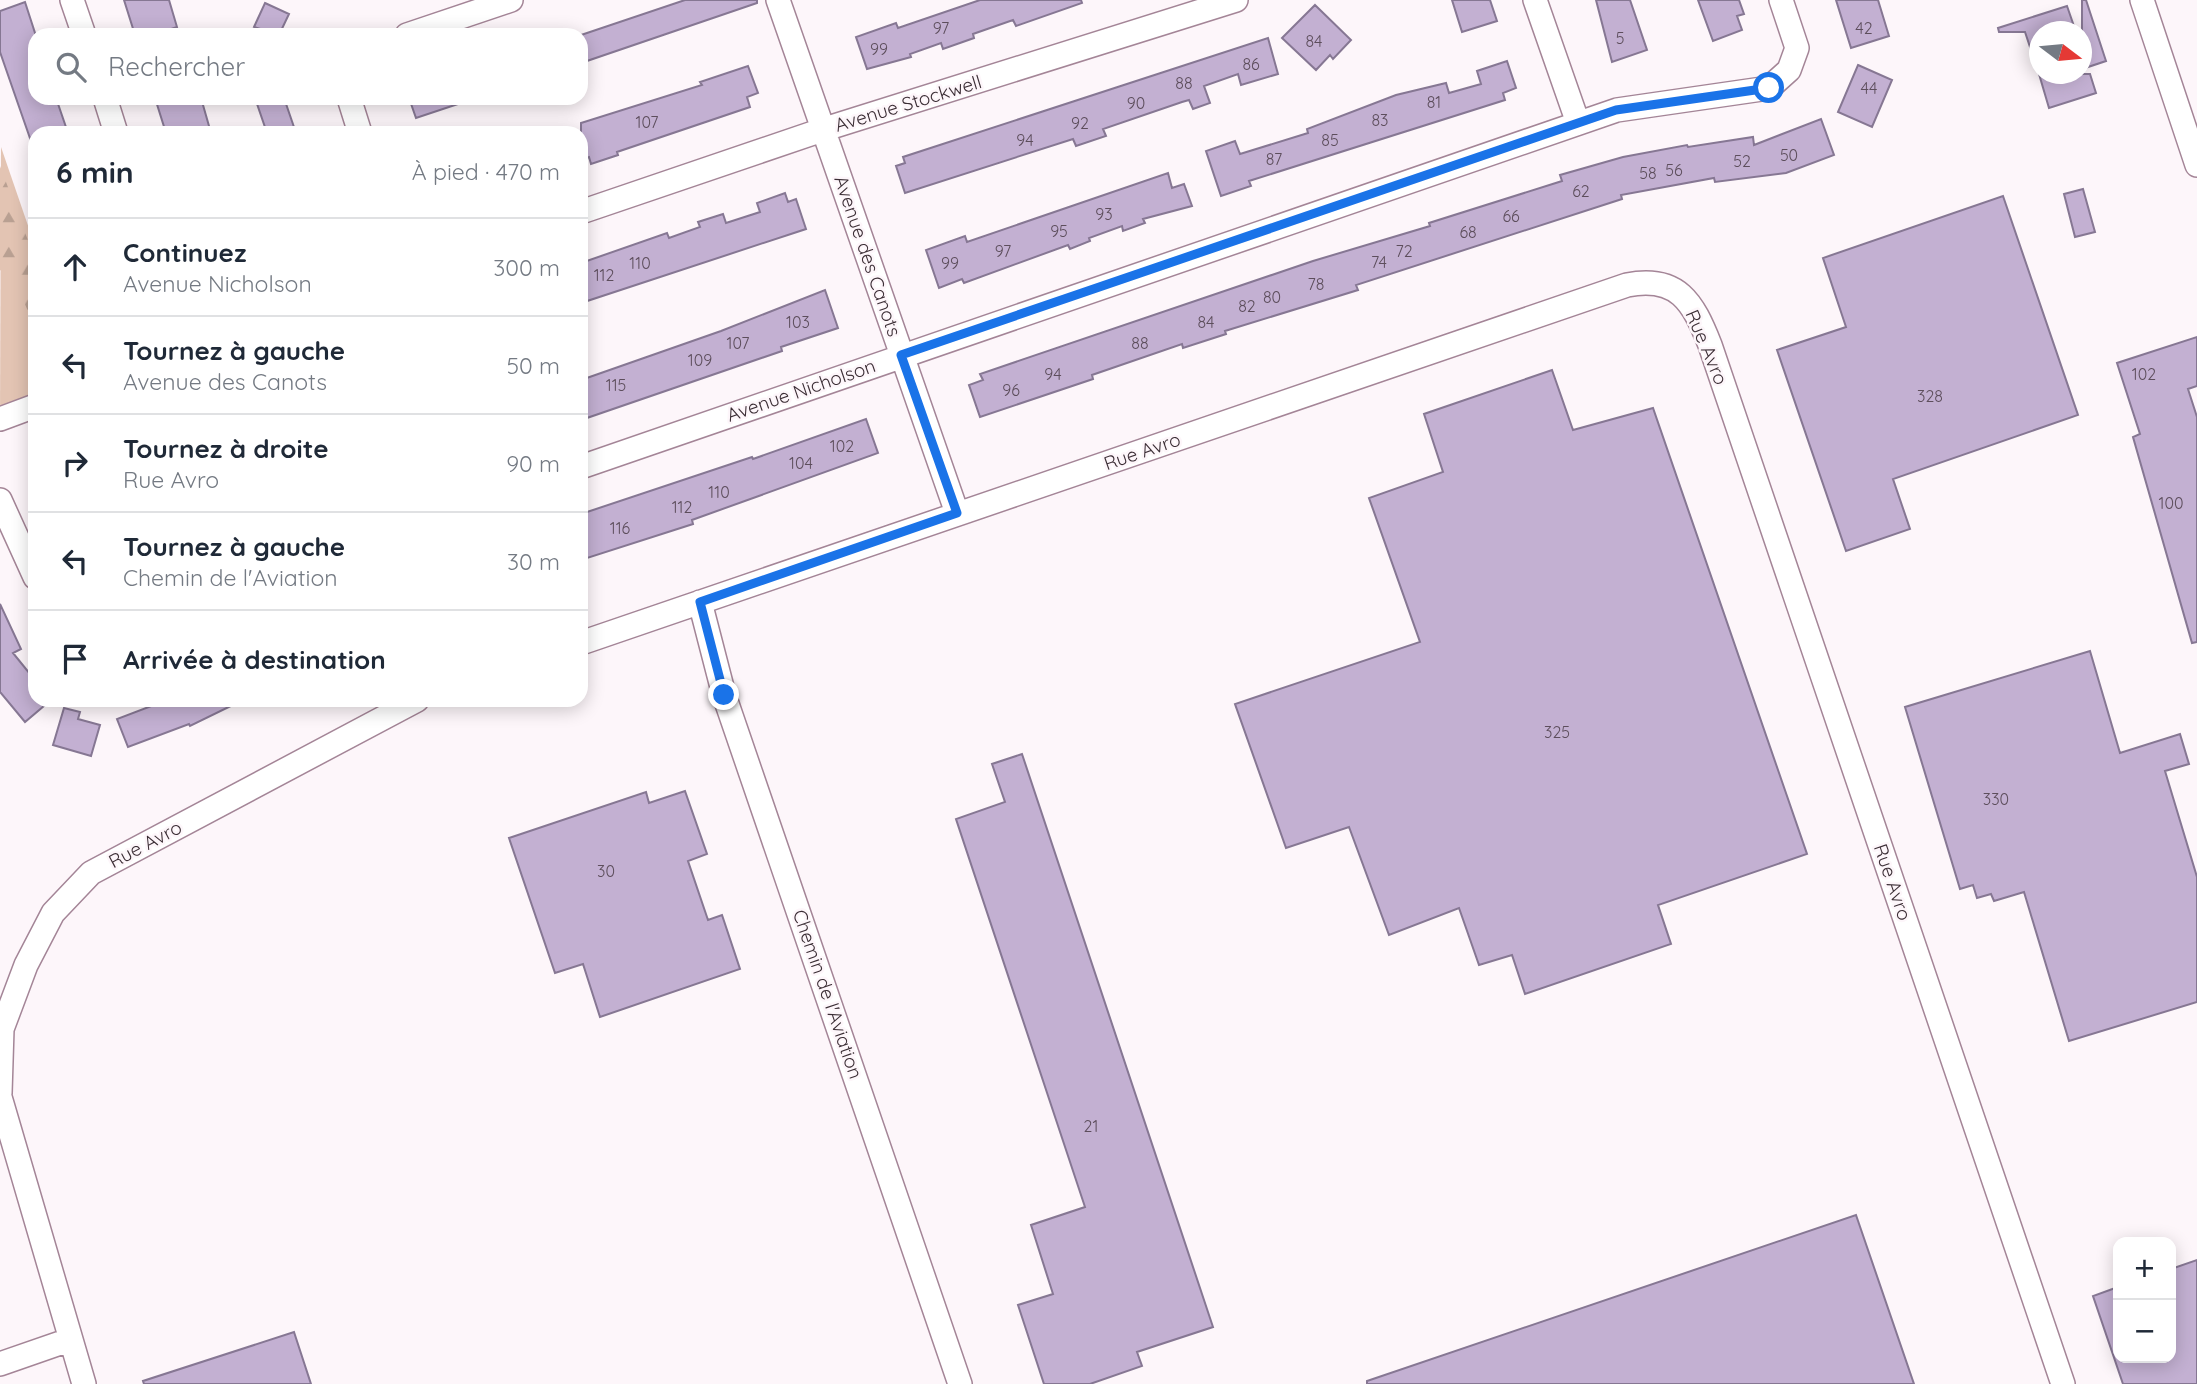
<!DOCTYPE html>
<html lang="fr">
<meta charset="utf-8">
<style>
:root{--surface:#fff;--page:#f6f6f7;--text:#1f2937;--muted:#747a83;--line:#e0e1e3}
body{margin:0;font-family:Quicksand,sans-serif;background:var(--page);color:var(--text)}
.controls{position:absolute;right:21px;bottom:21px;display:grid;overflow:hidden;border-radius:14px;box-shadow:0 4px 18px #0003}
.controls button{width:63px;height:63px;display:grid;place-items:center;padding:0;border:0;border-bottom:2px solid var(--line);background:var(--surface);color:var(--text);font:35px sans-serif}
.compass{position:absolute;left:2029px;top:21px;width:63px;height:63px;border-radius:50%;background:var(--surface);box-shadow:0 4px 18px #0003;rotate:106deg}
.stop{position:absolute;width:21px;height:21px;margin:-16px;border:5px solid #1a73e8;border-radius:50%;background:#fff}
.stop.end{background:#1a73e8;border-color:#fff;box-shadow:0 2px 7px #0008}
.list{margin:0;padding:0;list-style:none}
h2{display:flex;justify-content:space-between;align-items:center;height:91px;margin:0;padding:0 28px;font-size:30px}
h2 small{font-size:23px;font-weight:400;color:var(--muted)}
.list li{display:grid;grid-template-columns:46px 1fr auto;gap:21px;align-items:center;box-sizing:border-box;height:98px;padding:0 28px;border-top:2px solid var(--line)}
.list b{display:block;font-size:26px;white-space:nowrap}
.list p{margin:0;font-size:23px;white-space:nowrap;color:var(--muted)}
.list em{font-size:23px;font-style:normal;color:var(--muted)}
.icon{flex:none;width:38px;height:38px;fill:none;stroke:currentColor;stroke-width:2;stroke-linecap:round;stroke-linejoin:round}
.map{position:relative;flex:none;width:2197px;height:1384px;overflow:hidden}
.search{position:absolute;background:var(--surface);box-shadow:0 4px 18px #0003;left:28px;top:28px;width:560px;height:77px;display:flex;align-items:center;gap:18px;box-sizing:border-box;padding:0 24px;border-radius:21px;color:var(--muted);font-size:26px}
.panel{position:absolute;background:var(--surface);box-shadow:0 4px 18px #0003;left:28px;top:126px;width:560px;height:581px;border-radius:21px}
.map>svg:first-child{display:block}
.green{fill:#e3c4b3}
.forest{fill:url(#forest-firs)}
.building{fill:#c3b0d2;stroke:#867793;stroke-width:2}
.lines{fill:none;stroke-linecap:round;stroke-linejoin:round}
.minor-casing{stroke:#a48597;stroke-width:26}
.minor{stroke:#fff;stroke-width:23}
.route{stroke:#1a73e8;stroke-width:9}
.labels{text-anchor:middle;stroke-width:5;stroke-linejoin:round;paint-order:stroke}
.number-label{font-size:16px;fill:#5d4e5c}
.street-label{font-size:19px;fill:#3b2e35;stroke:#fdf6fa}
</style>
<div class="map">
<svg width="2197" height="1384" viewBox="0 0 2197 1384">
<defs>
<pattern id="forest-firs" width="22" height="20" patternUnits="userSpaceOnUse" patternTransform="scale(1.75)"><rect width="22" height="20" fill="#e3c4b3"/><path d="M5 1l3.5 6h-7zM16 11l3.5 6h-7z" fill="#b9a092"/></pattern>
</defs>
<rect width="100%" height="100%" fill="#fdf6fa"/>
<path class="green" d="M1,147L35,246V406L0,418Z"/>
<path class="forest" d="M0,166L35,259V320L31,318L14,279L0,270Z"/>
<path class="building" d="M124,0H169L177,27L154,35H135Z
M685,0H757V3L581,63V35Z
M980,0H1081L1082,3L1016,26L1013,20L973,34L974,38L943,49L941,43L910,54L911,57L867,69L856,37L896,23L898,28Z
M1452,0H1490L1497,21L1462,32Z
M1596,0H1630L1647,50L1612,62Z
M1698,0H1739L1744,14L1737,16L1742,30L1713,41Z
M1836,0H1878L1889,36L1851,48Z
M2082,0H2086L2106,61L2082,69Z
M25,2L35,33V98H56L68,133H35V143L32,144L0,52V11Z
M265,3L289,14L279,35L254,27Z
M1315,5L1351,40L1333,59L1330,55L1316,70L1282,38Z
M2067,6L2076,32H2040V65H2036L2025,32H1999L1998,28Z
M1268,38L1278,74L1241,85L1238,74L1204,86L1210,103L1193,109L1189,100L1182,102L1103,129L1106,136L1076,146L1073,139L905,193L896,166L905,163L903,157Z
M1507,61L1516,88L1503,93L1505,100L1249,181L1251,186L1221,196L1206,151L1235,141L1240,154L1308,133L1307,129L1396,95L1446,83L1449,93L1481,84L1477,71Z
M1858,65L1892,80L1872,127L1838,112Z
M748,66L758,93L747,97L750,107L617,152L618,155L591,164L589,157L581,160V123L702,85L700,82Z
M2039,74H2090L2096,93L2049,108Z
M155,98H201L211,133H166Z
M255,98H284L296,133H267Z
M409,98H467V101L416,118Z
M1821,119L1834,155L1786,173L1715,182L1714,178L1621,195L1622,199L1356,285L1358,290L1225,331L1226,334L1183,348L1182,344L1092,375L1093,379L980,417L969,385L983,380L980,374L1313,261L1430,226L1429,223L1562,181L1560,175L1623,157L1687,145L1688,147L1753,137L1754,145Z
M1168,173L1172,188L1184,184L1192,206L1143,219L1145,223L1123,231L1122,226L1089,238L1090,241L1070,249L1068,245L964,283L962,279L939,288L926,250L965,236L967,242Z
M2083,189L2095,232L2075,237L2064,194Z
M785,193L788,202L796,199L806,229L581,303V263L667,233L669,238L700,227L698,222L723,214L726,223L760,212L757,203Z
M2003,196L2078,415L1893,479L1910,529L1846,551L1777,350L1846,327L1823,258Z
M825,290L838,328L781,347L782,351L581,420V380L721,331Z
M2197,337V386L2188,389L2197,417V642L2192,643L2133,437L2140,434L2117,363Z
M1552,370L1573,430L1653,408L1807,854L1658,905L1671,944L1525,994L1512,955L1479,965L1459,908L1389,935L1349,827L1286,848L1235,704L1420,642L1369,498L1443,472L1424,414Z
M866,419L878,453L692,520L693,524L581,560V514L752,457L753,459Z
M0,604L21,649L13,653L35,680V700H51L25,722L0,692Z
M2090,651L2120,753L2180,734L2189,764L2165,771L2197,877V1002L2069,1041L2024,892L1994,901L1991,894L1977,898L1973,885L1960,889L1905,707Z
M167,700H243L190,726L189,724L128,747L117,719Z
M64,708L80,712L78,719L100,725L91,756L53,745Z
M1022,754L1213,1327L1137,1352L1142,1366L1090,1384H1044L1018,1305L1053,1294L1031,1225L1085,1207L956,819L1005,802L992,764Z
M685,791L707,854L688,861L708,920L722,915L740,969L600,1017L583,964L555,973L509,838L646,792L649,803Z
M1856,1215L1914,1384H1367V1381Z
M2197,1260V1384H2123L2093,1296L2118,1287V1358H2171V1269Z
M294,1332L311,1384H144L143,1381Z"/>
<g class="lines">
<g class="minor-casing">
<path id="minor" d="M72,0L84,35
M778,0L957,513
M1535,0L1578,123
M2142,0L2197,165
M407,35L511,0
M105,98L116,133
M349,98L360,133
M581,212L825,129L1236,0
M0,419L35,406
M581,467L1617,110L1769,88L1789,70L1797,48L1781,0
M0,500L35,577
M700,602L724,695L960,1384
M581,643L1627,285C1678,275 1693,302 1710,345L2063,1384
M0,1093L2,1029L26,965L53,913L91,873L417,700
M0,1097L84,1384
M0,1364L69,1340"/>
</g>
<use href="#minor" class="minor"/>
</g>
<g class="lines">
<path class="route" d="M724,695L700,602L957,513L901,355L1616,110L1769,88"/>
</g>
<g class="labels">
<g class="number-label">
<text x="941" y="34">97</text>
<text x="1864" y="34">42</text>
<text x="1620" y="44">5</text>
<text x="1314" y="47">84</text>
<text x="879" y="55">99</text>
<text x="1251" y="70">86</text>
<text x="1184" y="89">88</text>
<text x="1869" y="94">44</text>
<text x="1434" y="108">81</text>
<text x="1136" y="109">90</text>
<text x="1380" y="126">83</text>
<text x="647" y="128">107</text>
<text x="1080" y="129">92</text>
<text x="1025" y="146">94</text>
<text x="1330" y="146">85</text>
<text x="1789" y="161">50</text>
<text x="1274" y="165">87</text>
<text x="1742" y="167">52</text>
<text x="1674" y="176">56</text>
<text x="1648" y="179">58</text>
<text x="1581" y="197">62</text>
<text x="1104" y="220">93</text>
<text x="1511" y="222">66</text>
<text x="1059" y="237">95</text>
<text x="1468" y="238">68</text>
<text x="1003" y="257">97</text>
<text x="1404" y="257">72</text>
<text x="1379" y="268">74</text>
<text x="640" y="269">110</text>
<text x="950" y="269">99</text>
<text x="604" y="281">112</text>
<text x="1316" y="290">78</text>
<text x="1272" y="303">80</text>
<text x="1247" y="312">82</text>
<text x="798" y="328">103</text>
<text x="1206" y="328">84</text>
<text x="738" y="349">107</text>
<text x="1140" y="349">88</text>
<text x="700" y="366">109</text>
<text x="1053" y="380">94</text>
<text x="2144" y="380">102</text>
<text x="616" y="391">115</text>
<text x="1011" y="396">96</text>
<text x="1930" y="402">328</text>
<text x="842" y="452">102</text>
<text x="801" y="469">104</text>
<text x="719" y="498">110</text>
<text x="2171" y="509">100</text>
<text x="682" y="513">112</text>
<text x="620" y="534">116</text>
<text x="1557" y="738">325</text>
<text x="1996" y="805">330</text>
<text x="606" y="877">30</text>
<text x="1091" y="1132">21</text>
</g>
<g class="street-label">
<text transform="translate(908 103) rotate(-17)" y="7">Avenue Stockwell</text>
<text transform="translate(868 256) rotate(71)" y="7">Avenue des Canots</text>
<text transform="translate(1707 347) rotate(67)" y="7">Rue Avro</text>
<text transform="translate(801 390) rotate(-19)" y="7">Avenue Nicholson</text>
<text transform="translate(1142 451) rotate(-19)" y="7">Rue Avro</text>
<text transform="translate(145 844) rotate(-28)" y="7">Rue Avro</text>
<text transform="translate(1893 882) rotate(71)" y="7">Rue Avro</text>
<text transform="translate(828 994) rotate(71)" y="7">Chemin de l'Aviation</text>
</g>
</g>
</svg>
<div class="controls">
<button>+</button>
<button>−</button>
</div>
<svg class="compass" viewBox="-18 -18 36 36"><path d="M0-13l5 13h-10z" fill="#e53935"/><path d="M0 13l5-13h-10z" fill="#747a83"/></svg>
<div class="stop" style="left:1769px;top:88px"></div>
<div class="stop end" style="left:724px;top:695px"></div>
<div class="search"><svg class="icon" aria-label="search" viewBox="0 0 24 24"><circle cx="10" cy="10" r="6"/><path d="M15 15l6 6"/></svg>Rechercher</div>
<section class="panel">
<h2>6 min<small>À pied · 470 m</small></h2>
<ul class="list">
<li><svg class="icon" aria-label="ahead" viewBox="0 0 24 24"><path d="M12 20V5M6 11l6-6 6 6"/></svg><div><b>Continuez</b><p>Avenue Nicholson</p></div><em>300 m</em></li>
<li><svg class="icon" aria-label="left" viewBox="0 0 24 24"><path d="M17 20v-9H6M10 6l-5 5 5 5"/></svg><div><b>Tournez à gauche</b><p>Avenue des Canots</p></div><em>50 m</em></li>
<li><svg class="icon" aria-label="right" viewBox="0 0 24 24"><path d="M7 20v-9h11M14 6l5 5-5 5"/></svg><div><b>Tournez à droite</b><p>Rue Avro</p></div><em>90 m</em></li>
<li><svg class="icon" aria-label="left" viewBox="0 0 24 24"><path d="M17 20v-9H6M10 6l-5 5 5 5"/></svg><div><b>Tournez à gauche</b><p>Chemin de l'Aviation</p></div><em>30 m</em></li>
<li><svg class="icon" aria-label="arrive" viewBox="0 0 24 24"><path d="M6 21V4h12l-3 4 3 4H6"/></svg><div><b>Arrivée à destination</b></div></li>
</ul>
</section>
</div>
